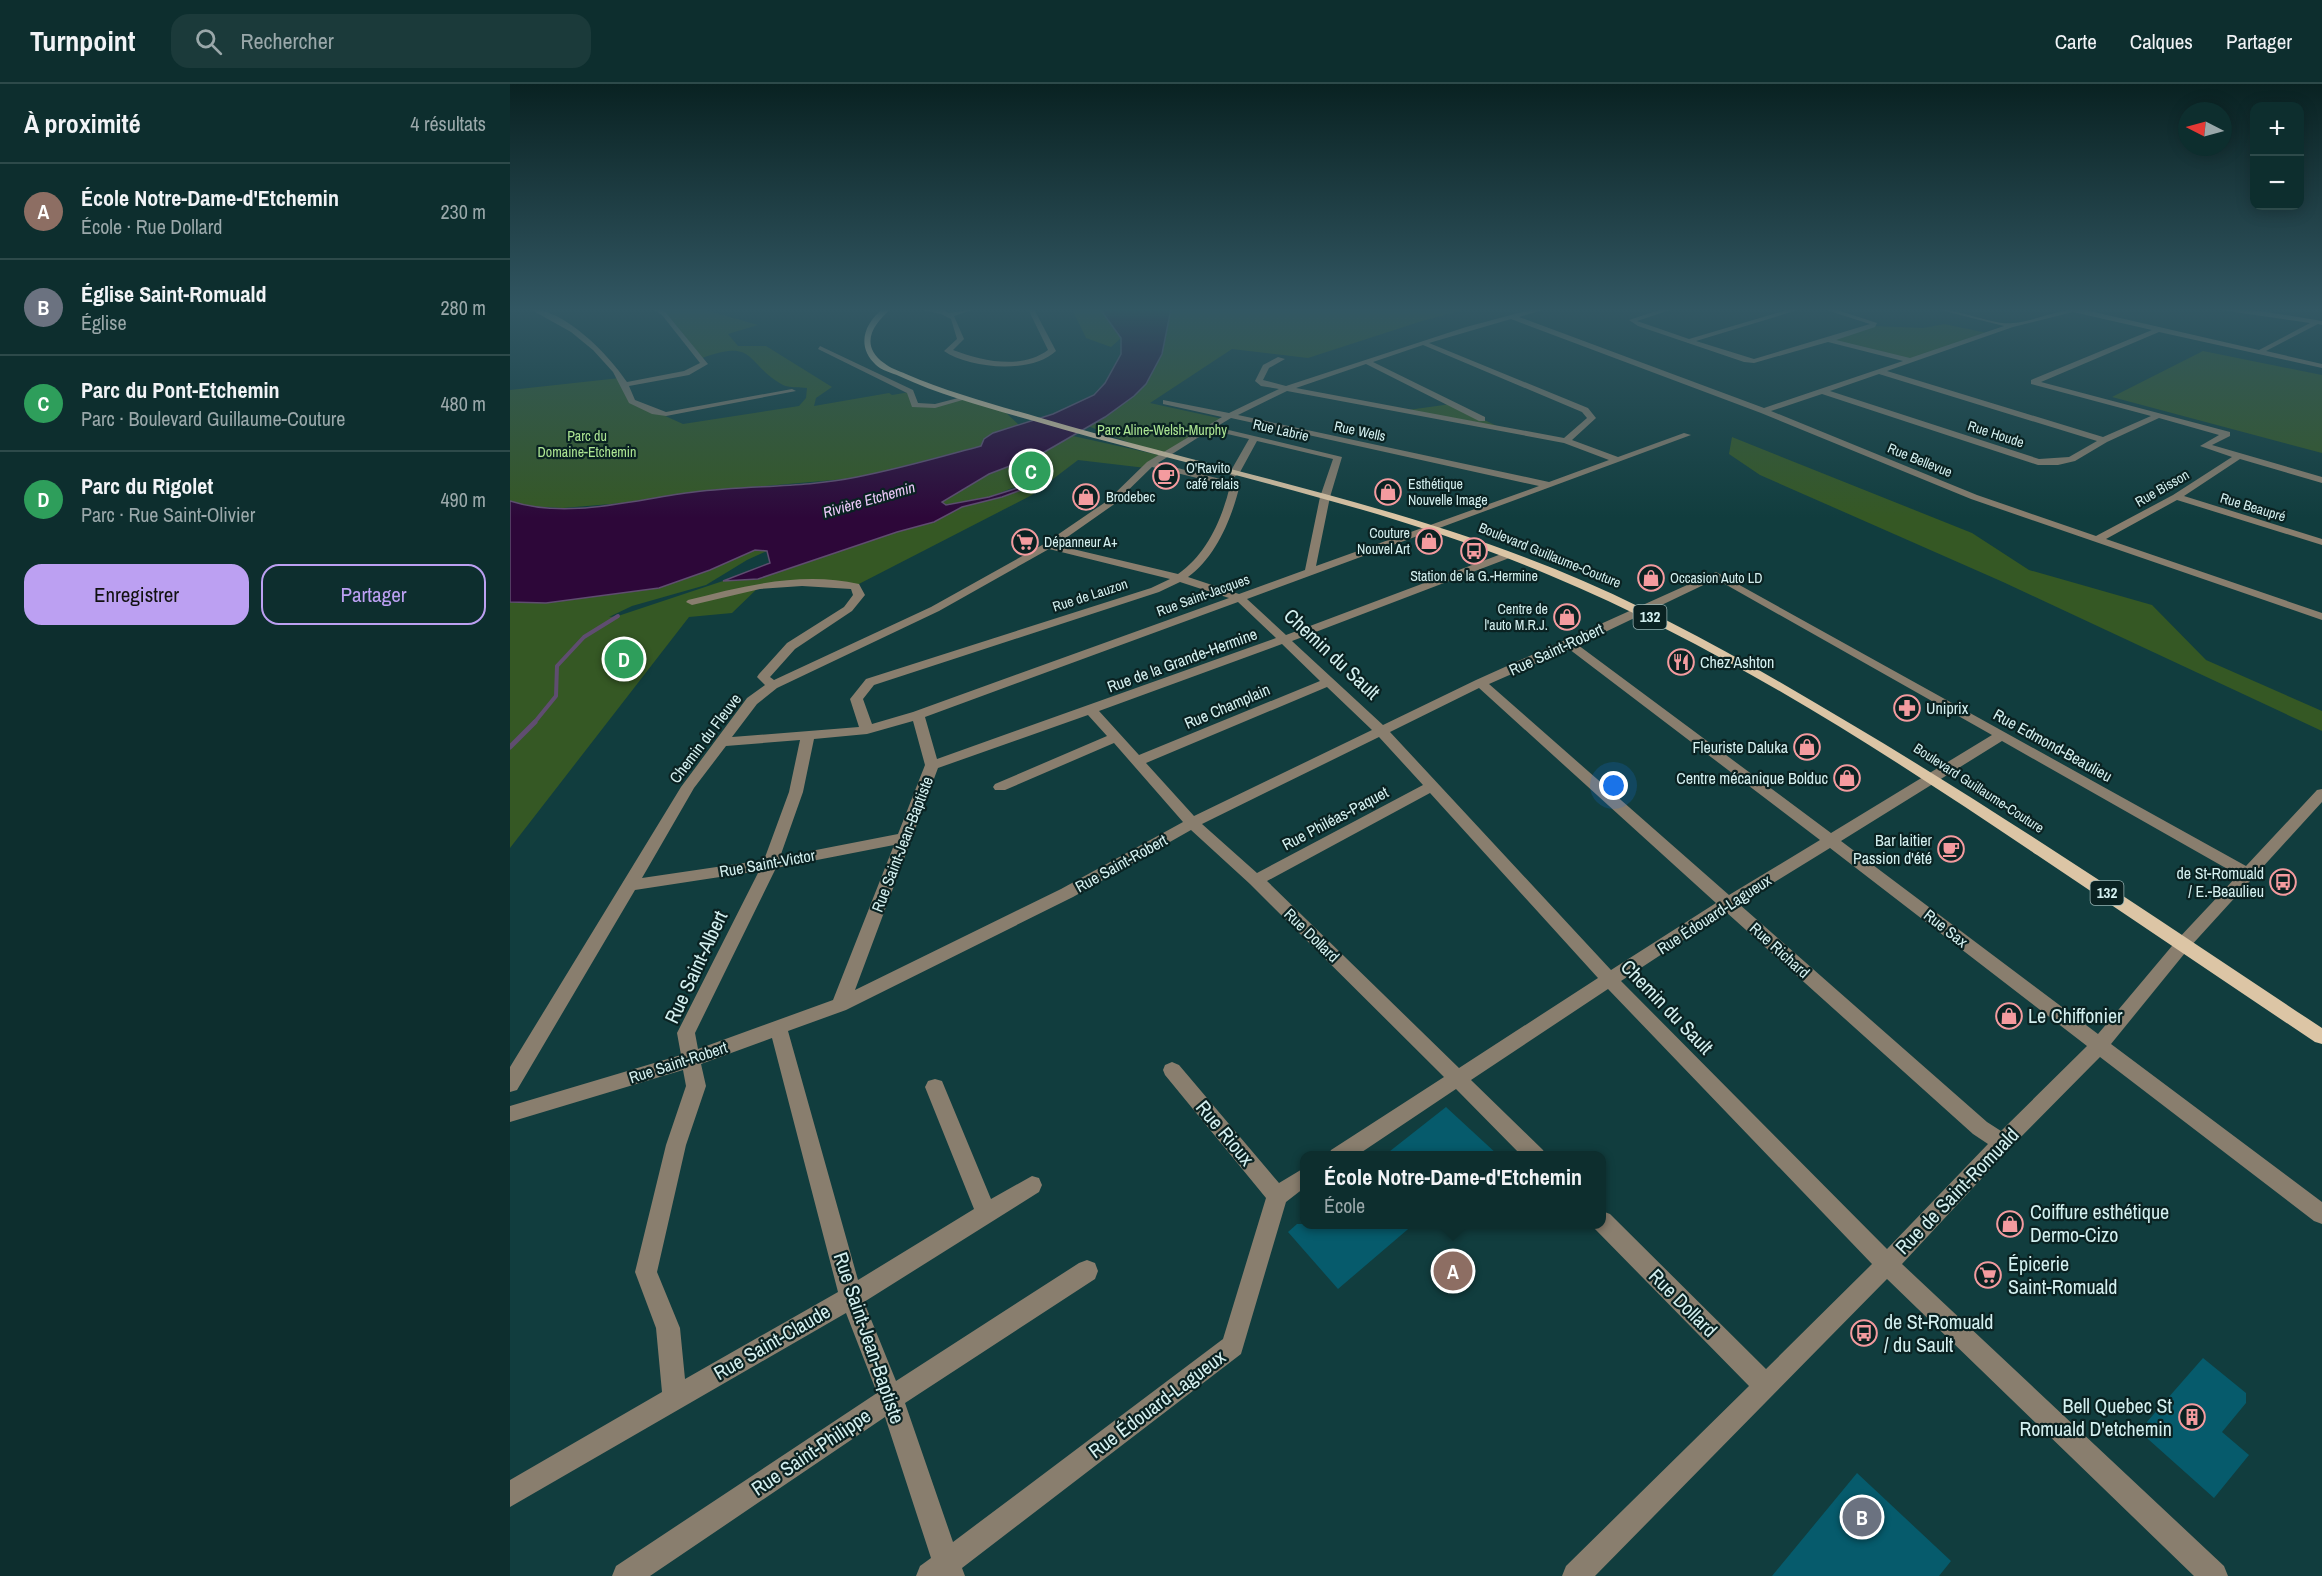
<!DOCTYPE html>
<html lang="fr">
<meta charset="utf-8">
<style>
:root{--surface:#0d2e2e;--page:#1b3a3a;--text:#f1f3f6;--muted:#9aa8aa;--line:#2d4a4a;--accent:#bca0f2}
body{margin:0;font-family:"Archivo Narrow",sans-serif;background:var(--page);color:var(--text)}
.controls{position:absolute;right:18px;top:18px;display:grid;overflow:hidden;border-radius:12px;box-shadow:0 3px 15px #0003}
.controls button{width:54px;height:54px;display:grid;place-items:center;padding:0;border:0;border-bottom:2px solid var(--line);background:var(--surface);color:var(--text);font:30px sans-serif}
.compass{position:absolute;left:1668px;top:18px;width:54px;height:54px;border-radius:50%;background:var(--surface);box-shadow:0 3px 15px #0003;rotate:276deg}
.you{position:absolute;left:1104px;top:702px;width:21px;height:21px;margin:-15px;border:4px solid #fff;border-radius:50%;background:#1a73e8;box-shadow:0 0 0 9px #1a73e833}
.badge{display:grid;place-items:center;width:39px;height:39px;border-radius:50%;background:var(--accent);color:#fff;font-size:20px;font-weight:700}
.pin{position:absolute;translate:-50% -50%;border:3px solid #fff;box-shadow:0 2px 6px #0006}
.popup{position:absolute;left:790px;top:1067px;width:306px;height:78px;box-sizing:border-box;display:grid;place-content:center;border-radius:12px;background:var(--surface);filter:drop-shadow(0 2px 4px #0005);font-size:20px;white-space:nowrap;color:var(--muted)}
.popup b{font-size:22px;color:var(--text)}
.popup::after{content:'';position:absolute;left:50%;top:100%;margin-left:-12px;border:12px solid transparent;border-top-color:var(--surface)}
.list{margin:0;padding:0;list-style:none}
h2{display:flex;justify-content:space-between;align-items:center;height:78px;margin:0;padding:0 24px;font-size:26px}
h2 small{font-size:20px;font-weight:400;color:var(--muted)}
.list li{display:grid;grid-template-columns:39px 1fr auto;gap:18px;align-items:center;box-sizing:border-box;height:96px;padding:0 24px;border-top:2px solid var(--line)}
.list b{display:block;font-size:22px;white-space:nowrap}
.list p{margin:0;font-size:20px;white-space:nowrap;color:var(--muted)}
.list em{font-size:20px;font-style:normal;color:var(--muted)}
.actions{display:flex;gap:12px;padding:18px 24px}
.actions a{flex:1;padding:14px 0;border:2px solid var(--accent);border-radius:18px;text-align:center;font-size:21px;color:var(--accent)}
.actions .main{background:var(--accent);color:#111}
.icon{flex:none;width:33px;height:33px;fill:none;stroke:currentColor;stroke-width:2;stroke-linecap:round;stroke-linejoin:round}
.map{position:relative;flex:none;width:1812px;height:1492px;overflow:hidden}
header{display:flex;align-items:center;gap:36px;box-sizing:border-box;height:84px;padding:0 30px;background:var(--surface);border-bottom:2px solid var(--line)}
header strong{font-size:28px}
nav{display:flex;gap:33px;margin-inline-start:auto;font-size:21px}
.search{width:420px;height:54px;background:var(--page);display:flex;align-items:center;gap:15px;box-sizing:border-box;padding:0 21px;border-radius:18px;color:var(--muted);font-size:22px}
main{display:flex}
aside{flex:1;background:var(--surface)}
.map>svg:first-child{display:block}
.green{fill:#355824}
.water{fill:#2d0739;stroke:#5f4d70;stroke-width:1.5}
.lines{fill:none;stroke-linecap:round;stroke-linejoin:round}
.stream-far1{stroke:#5f4d70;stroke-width:4}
.stream{stroke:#5f4d70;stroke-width:5}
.building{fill:#065b6c}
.minor{fill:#897e6e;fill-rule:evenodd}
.major{fill:#dcc5a5;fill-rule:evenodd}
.labels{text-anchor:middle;stroke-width:4.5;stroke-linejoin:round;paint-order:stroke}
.far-park-label{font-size:14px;fill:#ade693;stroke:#0a2222}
.far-street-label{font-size:14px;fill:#d4f0f0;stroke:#0a2222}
.far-poi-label{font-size:14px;fill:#d4f0f0;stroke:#0a2222;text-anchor:start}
.far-water-label{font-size:15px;font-style:italic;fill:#eecbfb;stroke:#0a2222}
.shield{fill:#0a2222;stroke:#97b2b2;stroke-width:1.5}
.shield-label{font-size:15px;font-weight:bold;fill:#d4f0f0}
.street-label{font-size:16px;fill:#d4f0f0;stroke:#0a2222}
.poi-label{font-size:16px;fill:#d4f0f0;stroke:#0a2222;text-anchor:end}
.near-street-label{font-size:20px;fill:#d4f0f0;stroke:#0a2222}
.near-poi-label{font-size:20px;fill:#d4f0f0;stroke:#0a2222;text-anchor:start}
</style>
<header>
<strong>Turnpoint</strong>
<div class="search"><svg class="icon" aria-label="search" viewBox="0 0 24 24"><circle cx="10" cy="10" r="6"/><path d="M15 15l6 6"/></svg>Rechercher</div>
<nav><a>Carte</a><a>Calques</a><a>Partager</a></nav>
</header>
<main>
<aside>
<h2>À proximité<small>4 résultats</small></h2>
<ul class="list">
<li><span class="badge" style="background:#8d6e63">A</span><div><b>École Notre-Dame-d'Etchemin</b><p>École · Rue Dollard</p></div><em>230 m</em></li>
<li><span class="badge" style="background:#6b7280">B</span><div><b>Église Saint-Romuald</b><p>Église</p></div><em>280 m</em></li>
<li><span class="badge" style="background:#2e9e5b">C</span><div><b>Parc du Pont-Etchemin</b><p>Parc · Boulevard Guillaume-Couture</p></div><em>480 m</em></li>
<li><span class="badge" style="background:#2e9e5b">D</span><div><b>Parc du Rigolet</b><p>Parc · Rue Saint-Olivier</p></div><em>490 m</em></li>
</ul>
<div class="actions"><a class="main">Enregistrer</a><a>Partager</a></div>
</aside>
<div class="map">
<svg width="1812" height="1492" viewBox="0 0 1812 1492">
<rect width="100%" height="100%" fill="#113d3e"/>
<path class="green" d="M146,225H192L248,241L218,250L228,262H256L322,303L306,314L304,322L379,309L382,311L400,308L405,321L434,320L448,314L494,327L509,341L471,362L347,394L185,408L113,419L53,424L14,422L0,417V306L110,294L122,317L173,340L289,322L296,314L297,304C290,303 279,304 273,301C235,280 247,254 192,274L154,230Z
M562,225H590L611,254L601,263L576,254Z
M635,225H957L912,237L798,274L722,265L640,319L713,335L636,384L568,376L522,411L345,502H250L222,529L179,533L0,764V518L36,519L149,504L245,466L257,467L237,476L196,501L122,522L99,533L108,532L213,497L248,495L387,448L424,438L452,423L492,413L511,406L505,403L479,413L436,421L431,418L479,390L530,370L563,352L649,371L578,342L619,316Z
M1434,240L1477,249L1399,276L1318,256L1363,242L1413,244Z
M1693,267L1812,291V369L1602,313Z
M941,320L989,343L898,326Z
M1222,353L1462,449L1519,486L1642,521L1696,576L1812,627V647L1493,498L1250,391L1219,370Z"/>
<path class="water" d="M590,225H661L652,270L636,300L624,312L595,333L531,370L479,390L432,418L436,421L479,413L514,402L511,406L492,413L452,423L424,438L387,448L248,495L213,497L260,479L257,467L245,466L200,486L149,504L36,519L0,518V417C59,436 125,415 184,408C238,401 294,404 347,393C389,385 430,373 471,362L474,355L483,349L543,330L584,311L595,299L611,270V254Z"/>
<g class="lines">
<path class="stream-far1" d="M24,639L46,612L47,582L74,553L108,532"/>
<path class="stream" d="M0,663L25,638"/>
</g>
<path class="building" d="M936,1023L988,1071H875Z
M787,1140H904L828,1205L778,1148Z
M1693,1274L1736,1309V1319L1712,1348L1739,1371L1704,1414L1629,1347Z
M1347,1389L1441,1477L1429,1492H1262Z"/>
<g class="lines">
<path class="minor" d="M20,225C55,225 99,271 117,298L174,287L190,279L152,231L143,225H151L156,229L198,280L179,291L119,302L125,316L156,328L282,305L286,307L156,332L142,330L119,319L103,288L83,266L61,248Z
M407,225H432L439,229L465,225L444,232L454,255L443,266C472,277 511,286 538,266L518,225H524L546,267C522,290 460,285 434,267L447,255L441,235L431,230Z
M1024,225H1036L1009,233L1254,324L1393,277L1318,258L1244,279L1234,278L1128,242L1119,236L1152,225H1163L1127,237L1179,255L1280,225H1291L1186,257L1244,275L1360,240L1313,225H1324L1367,239L1365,243L1326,256L1400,274L1494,242L1426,225C1449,225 1485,242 1503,239C1526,237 1547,225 1571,225L1749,266L1800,239L1704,225L1751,227L1812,237V241L1808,240L1756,267L1812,280V284L1649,248L1531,298L1720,348V352L1702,361L1812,393V399L1730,375L1674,412L1812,455V461L1667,416L1596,455L1812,529V536L1461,415L1251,329L1001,235L919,259L1078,324L1086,334L1062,356L1108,373L1174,349L1181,351L737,515L776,551L994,469H1002V473L782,557L873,641L966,596L1206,488L1736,782L1807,706L1812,705V718L1679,864L1601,960L1812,1118V1140L1804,1137L1590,973L1499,1065L1392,1180L1714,1482L1718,1492H1684L1377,1195L1085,1492H1052L1056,1482L1239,1302L1084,1144L1083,1140H1092V1127L1100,1130L1256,1285L1362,1180L1098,905L961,996L1033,1066L1036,1072H1012L946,1005L846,1072H818L821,1066L934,993L740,800L681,746L563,813L336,926L278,947L348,1196L464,1125L415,1003L418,997L425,995L432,997L481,1115L522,1092L529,1094L532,1101L529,1108L354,1218L386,1297L569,1179L577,1176L585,1179L588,1187L585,1195L395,1319L443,1458L713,1255L756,1114L655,991L653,986L655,981L662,978L669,981L769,1099L794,1084V1104L776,1118L731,1270L452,1484L455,1492H406L410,1482L421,1474L375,1333L140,1492H102L106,1482L367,1309L336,1229L0,1423V1396L152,1308L146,1244L125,1188L156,1061L176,1002L173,986L0,1038V1022L171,971L167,949L249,787L125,806L7,1006L0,1008V983L171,703L237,614L255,601L247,593L249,590L277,559L334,523L343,511L341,505L292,502L250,505L182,521L176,518L178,516C233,502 292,487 349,500L355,511L342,527L285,565L260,593L264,596L421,523L534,460L597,417L637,378L712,333L653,320V316L719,329L769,305L751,302L745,297L753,281L768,273L775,275L759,284L753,296L776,302L956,243ZM1563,228L1642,246L1521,296V300L1641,332L1593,353L1377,287L1503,243ZM913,261L1072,328L1077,334L1054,354L786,304L856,280L969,337H975V333L863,278ZM1369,290L1587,357L1559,373L1529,375L1320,307ZM777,307L1054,359L1099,376L1039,398L728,331ZM1312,310L1528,381H1548L1565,377L1597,358L1649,334L1709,351L1690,362L1722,373L1663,411L1586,452L1467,411L1261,327ZM721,334L1029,402L806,482L820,413L832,373L706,343ZM700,346L739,355L719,390L724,393L729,390L747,357L823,375L810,413L795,486L729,510L678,493C706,473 722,434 730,400L648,379ZM642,383L720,402C712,435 697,470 668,490L546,461L603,421ZM539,465L660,495L641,504L356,595L340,615L349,643L222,653L247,620L267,604L429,527ZM1206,495L1482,651L1321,749L1068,561ZM670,498L719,514L403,628L362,640L353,615L364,601L649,508ZM728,518L766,554L427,675L415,633ZM772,560L810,597L629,671L589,627ZM1059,565L1310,756L1219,811L979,600ZM817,603L862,646L684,732L636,679ZM969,604L1206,819L1101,886L880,648ZM578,631L597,652L485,700L483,703L485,706H495L604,659L673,738L551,805L345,906L428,684ZM403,637L415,681L388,750L270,773L293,708L304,655L357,650ZM869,653L913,701L747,789L692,740ZM290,656L279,708L254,776L132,794L184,704L216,662ZM1492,657L1728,791L1667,856L1588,950L1331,757ZM920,709L1088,894L949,984L757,797ZM384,761L323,916L188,965L185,949L266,784ZM1320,764L1577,962L1491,1047L1477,1038L1229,820ZM1216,828L1463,1050L1478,1060L1377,1165L1111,897ZM262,954L328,1208L175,1295L170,1244L147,1188L176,1061L196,1002L191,980Z
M310,262L403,306L408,319L425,320L452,313L456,315L425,324L402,323L397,309L308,265Z"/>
<path class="major" d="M373,225H381C363,240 349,261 374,279C380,284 389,287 396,290C440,309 486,321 531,334C702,384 879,418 1045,485C1148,527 1246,583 1341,640C1501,735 1656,841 1812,944V960L1805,958C1712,896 1620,833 1527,771C1371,666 1212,563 1039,491C874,421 695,387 524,337C478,324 432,312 389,292C382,289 371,286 366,281C346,263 354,239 373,225Z"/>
</g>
<linearGradient id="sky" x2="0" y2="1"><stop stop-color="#092222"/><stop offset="0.52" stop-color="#325763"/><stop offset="1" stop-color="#325763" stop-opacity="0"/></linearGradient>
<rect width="1812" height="434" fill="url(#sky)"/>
<defs>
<g id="cafe-ring" transform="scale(1.35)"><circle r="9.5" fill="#0a2222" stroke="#f49b9f" stroke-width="1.5"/><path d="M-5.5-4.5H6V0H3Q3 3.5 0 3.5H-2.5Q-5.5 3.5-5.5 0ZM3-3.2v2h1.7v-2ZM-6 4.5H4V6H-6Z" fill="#f49b9f"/></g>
<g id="shop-ring" transform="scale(1.35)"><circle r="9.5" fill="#0a2222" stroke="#f49b9f" stroke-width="1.5"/><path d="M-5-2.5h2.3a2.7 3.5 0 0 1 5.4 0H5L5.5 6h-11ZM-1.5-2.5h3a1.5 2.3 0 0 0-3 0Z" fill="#f49b9f"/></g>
<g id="supermarket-ring" transform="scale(1.35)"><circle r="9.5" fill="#0a2222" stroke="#f49b9f" stroke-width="1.5"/><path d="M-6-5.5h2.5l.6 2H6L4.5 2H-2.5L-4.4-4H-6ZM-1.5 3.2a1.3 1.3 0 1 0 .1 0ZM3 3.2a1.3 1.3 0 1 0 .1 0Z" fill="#f49b9f"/></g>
<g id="bus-ring" transform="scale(1.35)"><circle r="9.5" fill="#0a2222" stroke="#f49b9f" stroke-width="1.5"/><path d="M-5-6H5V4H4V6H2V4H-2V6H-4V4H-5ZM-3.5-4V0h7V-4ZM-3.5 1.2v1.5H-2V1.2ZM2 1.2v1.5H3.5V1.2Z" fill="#f49b9f"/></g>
<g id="restaurant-ring" transform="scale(1.35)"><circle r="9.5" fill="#0a2222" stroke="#f49b9f" stroke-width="1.5"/><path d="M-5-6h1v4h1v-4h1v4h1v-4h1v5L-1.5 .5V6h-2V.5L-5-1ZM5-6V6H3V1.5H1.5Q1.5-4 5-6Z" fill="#f49b9f"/></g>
<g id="pharmacy-ring" transform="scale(1.35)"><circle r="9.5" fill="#0a2222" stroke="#f49b9f" stroke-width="1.5"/><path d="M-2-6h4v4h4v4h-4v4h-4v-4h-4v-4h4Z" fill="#f49b9f"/></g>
<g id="building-ring" transform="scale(1.35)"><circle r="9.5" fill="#0a2222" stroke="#f49b9f" stroke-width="1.5"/><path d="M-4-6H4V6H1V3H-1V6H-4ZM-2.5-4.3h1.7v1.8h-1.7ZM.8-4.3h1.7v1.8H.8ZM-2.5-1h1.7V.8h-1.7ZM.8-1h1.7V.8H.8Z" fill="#f49b9f"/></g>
</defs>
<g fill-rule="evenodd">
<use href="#cafe-ring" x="656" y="392"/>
<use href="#shop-ring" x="878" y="408"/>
<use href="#shop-ring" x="576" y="413"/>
<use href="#shop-ring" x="919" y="457"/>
<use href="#supermarket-ring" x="515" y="458"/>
<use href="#bus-ring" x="964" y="467"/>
<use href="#shop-ring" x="1141" y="494"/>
<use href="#shop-ring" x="1057" y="533"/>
<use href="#restaurant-ring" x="1171" y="578"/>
<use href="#pharmacy-ring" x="1397" y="624"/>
<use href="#shop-ring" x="1297" y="663"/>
<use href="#shop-ring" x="1337" y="694"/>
<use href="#cafe-ring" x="1441" y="765"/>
<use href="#bus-ring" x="1773" y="798"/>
<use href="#shop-ring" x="1499" y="932"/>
<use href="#shop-ring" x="1500" y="1140"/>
<use href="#supermarket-ring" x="1478" y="1191"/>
<use href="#bus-ring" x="1354" y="1249"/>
<use href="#building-ring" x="1682" y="1333"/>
</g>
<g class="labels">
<g class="far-park-label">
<text x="652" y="351">Parc Aline-Welsh-Murphy</text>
<text x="77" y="357">Parc du<tspan x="77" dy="16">Domaine-Etchemin</tspan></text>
</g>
<g class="far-street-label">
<text transform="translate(771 346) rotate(13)" y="5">Rue Labrie</text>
<text transform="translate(850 347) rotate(12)" y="5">Rue Wells</text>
<text transform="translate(1486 350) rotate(18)" y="5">Rue Houde</text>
<text transform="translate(1410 376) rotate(22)" y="5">Rue Bellevue</text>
<text transform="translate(1652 404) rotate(-30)" y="5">Rue Bisson</text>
<text transform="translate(1743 423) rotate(17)" y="5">Rue Beaupré</text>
<text transform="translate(1040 471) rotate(22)" y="5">Boulevard Guillaume-Couture</text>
<text transform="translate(580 511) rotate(-18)" y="5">Rue de Lauzon</text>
<text transform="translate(693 511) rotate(-20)" y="5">Rue Saint-Jacques</text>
<text transform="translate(1469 704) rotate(33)" y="5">Boulevard Guillaume-Couture</text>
</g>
<g class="far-poi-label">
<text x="676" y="389">O'Ravito<tspan x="676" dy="16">café relais</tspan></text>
<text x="898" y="405">Esthétique<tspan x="898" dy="16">Nouvelle Image</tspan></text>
<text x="596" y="418">Brodebec</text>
<text x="900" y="454" text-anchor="end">Couture<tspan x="900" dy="16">Nouvel Art</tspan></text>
<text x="534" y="463">Dépanneur A+</text>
<text x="964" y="497" text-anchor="middle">Station de la G.-Hermine</text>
<text x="1160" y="499">Occasion Auto LD</text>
<text x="1038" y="530" text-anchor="end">Centre de<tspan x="1038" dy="16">l'auto M.R.J.</tspan></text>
</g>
<g class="far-water-label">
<text transform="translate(359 416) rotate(-16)" y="5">Rivière Etchemin</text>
</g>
<g class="shield">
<rect x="1123.5" y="521" width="33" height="24" rx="4.5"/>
<rect x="1580.5" y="797" width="33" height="24" rx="4.5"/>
</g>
<g class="shield-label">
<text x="1140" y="538">132</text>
<text x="1597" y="814">132</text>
</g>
<g class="street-label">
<text transform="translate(1046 565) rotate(-25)" y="6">Rue Saint-Robert</text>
<text transform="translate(672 576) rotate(-20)" y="6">Rue de la Grande-Hermine</text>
<text transform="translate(717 622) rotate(-23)" y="6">Rue Champlain</text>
<text transform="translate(195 654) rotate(-53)" y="6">Chemin du Fleuve</text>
<text transform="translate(1543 661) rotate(29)" y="6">Rue Edmond-Beaulieu</text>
<text transform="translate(825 734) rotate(-28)" y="6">Rue Philéas-Paquet</text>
<text transform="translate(392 760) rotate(-69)" y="6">Rue Saint-Jean-Baptiste</text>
<text transform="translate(257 779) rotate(-10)" y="6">Rue Saint-Victor</text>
<text transform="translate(611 779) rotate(-29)" y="6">Rue Saint-Robert</text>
<text transform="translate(1204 830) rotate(-33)" y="6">Rue Édouard-Lagueux</text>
<text transform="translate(1436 844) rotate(38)" y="6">Rue Sax</text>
<text transform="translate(802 851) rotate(44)" y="6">Rue Dollard</text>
<text transform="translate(1270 866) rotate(42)" y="6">Rue Richard</text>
<text transform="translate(168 978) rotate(-18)" y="6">Rue Saint-Robert</text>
</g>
<g class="poi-label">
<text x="1190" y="584" text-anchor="start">Chez Ashton</text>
<text x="1416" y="630" text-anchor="start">Uniprix</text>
<text x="1278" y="669">Fleuriste Daluka</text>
<text x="1318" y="700">Centre mécanique Bolduc</text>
<text x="1422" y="762">Bar laitier<tspan x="1422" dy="18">Passion d'été</tspan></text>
<text x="1754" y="795">de St-Romuald<tspan x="1754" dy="18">/ E.-Beaulieu</tspan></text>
</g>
<g class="near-street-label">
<text transform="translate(822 570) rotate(43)" y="7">Chemin du Sault</text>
<text transform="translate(186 883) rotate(-65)" y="7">Rue Saint-Albert</text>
<text transform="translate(1157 923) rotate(46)" y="7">Chemin du Sault</text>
<text transform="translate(715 1049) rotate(50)" y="7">Rue Rioux</text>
<text transform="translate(1447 1107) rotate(-46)" y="7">Rue de Saint-Romuald</text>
<text transform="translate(1173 1219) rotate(45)" y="7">Rue Dollard</text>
<text transform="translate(359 1254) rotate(71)" y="7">Rue Saint-Jean-Baptiste</text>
<text transform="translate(262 1258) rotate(-30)" y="7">Rue Saint-Claude</text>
<text transform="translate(647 1320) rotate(-37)" y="7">Rue Édouard-Lagueux</text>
<text transform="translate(301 1368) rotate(-34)" y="7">Rue Saint-Philippe</text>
</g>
<g class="near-poi-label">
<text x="1518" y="939">Le Chiffonier</text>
<text x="1520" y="1135">Coiffure esthétique<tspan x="1520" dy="23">Dermo-Cizo</tspan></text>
<text x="1498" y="1187">Épicerie<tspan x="1498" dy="23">Saint-Romuald</tspan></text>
<text x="1374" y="1245">de St-Romuald<tspan x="1374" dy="23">/ du Sault</tspan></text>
<text x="1662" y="1329" text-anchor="end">Bell Quebec St<tspan x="1662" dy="23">Romuald D'etchemin</tspan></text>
</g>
</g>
</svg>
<div class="controls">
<button>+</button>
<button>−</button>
</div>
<svg class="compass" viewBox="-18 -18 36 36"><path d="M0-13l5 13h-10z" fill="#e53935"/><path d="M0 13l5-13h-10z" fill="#9aa8aa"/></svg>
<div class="you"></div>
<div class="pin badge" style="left:943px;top:1187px;background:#8d6e63">A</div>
<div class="popup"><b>École Notre-Dame-d'Etchemin</b>École</div>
<div class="pin badge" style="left:1352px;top:1433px;background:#6b7280">B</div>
<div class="pin badge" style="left:521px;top:387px;background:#2e9e5b">C</div>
<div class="pin badge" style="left:114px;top:575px;background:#2e9e5b">D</div>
</div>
</main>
